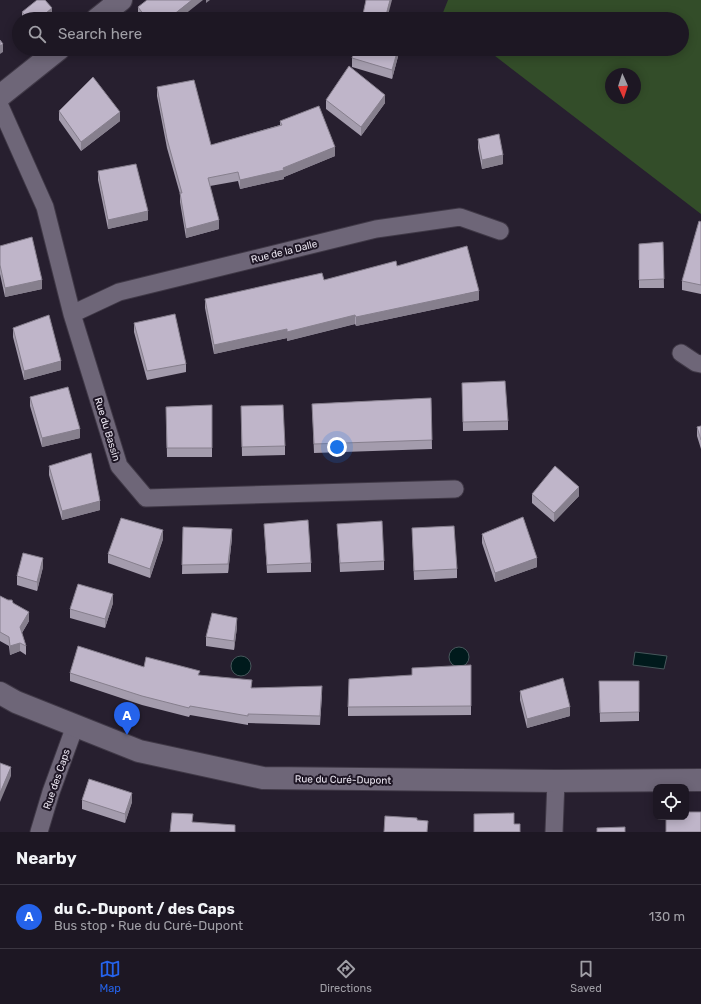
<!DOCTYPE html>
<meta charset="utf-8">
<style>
:root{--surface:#1d1723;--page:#2a2430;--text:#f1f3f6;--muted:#a09fa6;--line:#3b3641;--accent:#2563eb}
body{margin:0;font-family:Rubik,sans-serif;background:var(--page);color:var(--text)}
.controls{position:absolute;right:12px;bottom:12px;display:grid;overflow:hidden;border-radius:8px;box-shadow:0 2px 10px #0003}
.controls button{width:36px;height:36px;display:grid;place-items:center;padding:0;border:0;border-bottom:1px solid var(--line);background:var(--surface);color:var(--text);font:20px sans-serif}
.compass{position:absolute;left:605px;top:68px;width:36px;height:36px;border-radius:50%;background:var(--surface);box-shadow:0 2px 10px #0003;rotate:177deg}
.you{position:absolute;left:337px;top:447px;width:14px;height:14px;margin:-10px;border:3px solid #fff;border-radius:50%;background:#1a73e8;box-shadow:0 0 0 6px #1a73e833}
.badge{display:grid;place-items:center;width:26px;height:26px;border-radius:50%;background:var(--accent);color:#fff;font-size:13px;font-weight:700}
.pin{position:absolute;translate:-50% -33px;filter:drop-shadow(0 1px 2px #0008)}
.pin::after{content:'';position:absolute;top:21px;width:14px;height:12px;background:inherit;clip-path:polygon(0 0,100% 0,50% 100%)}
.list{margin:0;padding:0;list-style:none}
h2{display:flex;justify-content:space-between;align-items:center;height:52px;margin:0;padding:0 16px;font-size:17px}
h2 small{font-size:13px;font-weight:400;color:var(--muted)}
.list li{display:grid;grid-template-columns:26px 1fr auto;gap:12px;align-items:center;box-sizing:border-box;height:64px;padding:0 16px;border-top:1px solid var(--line)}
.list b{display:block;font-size:15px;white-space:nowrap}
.list p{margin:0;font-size:13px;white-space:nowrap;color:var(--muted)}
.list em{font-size:13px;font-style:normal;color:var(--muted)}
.icon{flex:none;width:22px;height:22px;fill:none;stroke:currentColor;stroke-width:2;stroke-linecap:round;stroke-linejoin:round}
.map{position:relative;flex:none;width:701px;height:832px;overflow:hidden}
.search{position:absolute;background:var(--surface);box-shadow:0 2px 10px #0003;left:12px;right:12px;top:12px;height:44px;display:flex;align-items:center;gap:10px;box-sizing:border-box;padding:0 14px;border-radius:22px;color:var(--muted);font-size:15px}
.sheet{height:116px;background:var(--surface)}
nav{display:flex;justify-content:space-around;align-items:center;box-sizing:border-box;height:56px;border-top:1px solid var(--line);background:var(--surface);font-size:11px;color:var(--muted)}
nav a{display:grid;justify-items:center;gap:2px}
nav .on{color:var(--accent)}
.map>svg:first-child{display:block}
.green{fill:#334d29;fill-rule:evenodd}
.water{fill:#001a1c;stroke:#46575b}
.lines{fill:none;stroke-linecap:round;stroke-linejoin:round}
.street-casing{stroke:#403947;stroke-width:19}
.secondary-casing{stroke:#403947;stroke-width:24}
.street{stroke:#6e6678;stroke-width:17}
.secondary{stroke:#6e6678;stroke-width:22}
.wall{fill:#a49cad}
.shaded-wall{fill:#867f8d}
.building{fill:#bfb5c9;stroke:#867f8d}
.labels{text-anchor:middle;stroke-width:4;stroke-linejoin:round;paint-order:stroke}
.street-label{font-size:10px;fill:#e9e4ef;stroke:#1e1625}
</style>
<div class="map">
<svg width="701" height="832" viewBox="0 0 701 832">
<rect width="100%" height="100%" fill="#271f2f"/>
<path class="green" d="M448,0H701V214L486,49H682V19H447L442,15ZM611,74H635V98H611Z"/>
<path class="water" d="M449 657a10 10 0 1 1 20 0a10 10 0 1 1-20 0Z
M635,652L667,656L664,669L633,665Z
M231 666a10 10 0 1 1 20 0a10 10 0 1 1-20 0Z"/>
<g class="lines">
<g class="street-casing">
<path id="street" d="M0,106L45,207L72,314L119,466L146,498L455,489
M72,314L119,292L376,229L460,217L500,231
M681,353L696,363L701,364
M39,832L51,792L75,726
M554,832L556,781"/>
</g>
<g class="secondary-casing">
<path id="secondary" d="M97,19L121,0
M0,96L59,49
M0,693L16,702L139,751L263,778L556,781L701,780"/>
</g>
<use href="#street" class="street"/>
<use href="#secondary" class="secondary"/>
</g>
<path class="wall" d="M138,7L179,19H140L138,16Z
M22,12L52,17L50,19H22Z
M400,49L392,79L352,67V58Z
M157,87L211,145L280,125V121L335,156L284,177V179L240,189L238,181L210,186L219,229L186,238L180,202V194L167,148L157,96Z
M326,100L385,103L361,136L326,109Z
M59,111L120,121L81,151L59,120Z
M478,139L503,164L482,169L478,148Z
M98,171L148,220L108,229L98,180Z
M701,222V294L682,290V281Z
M663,242L664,288H639V244Z
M0,246L42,289L5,297L0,274Z
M397,266L479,300L356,326L355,324L287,341V338L214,354L205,308V299L324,280Z
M134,323L186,364V372L147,380L134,332Z
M13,328L61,370L24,380L13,337Z
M462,383L508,421V430L463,431Z
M30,397L80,438L42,447L30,406Z
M431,398L432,449L314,453L312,404Z
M212,405V457H167L166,407Z
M241,406L285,446V455L242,456Z
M701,426V449L697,436V427Z
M49,466L100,510L62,520L49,475Z
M532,494L579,496L554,522L532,503Z
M264,524L311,563V572L267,573Z
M337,524L384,561V570L340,572Z
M183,527L232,538L228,573L182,574Z
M412,528L457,569V578L414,580Z
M482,534L537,567L495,582L482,543Z
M163,539L150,578L108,563V554Z
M43,567L37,591L17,585V576Z
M0,596L13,603L29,621L22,633L26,646V655L20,651L10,655L9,646L0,641Z
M113,603L105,628L70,618V609Z
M237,627L234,650L206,646V637Z
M471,665V715L348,716V707Z
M144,667L200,675L252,688L322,695L320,725L248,723V725L190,715L189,717L142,705L70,681V673Z
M599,681H639V721L600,722Z
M520,691L570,716L527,728L520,700Z
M82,800L132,802L125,823L82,809Z"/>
<path class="shaded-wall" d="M192,0H203L179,19H168Z
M206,0H210L206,3Z
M390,0H392L387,19H385Z
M52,8V17L50,19H39Z
M3,44V52L0,54V46Z
M398,49H400L392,79V70Z
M385,95V103L361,136V127Z
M120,112V121L81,151V142Z
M335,147V156L284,177V179L240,189V180L283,168Z
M503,155V164L482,169V160Z
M148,211V220L108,229V220Z
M219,220V229L186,238V229Z
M42,280V289L5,297V288Z
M479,291V300L356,326V317Z
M355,315V324L287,341V332Z
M287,329V338L214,354V345Z
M61,361V370L24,380V371Z
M80,429V438L42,447V438Z
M579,487V496L554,522V513Z
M100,501V510L62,520V511Z
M232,529V538L228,573V564Z
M163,530V539L150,578V569Z
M43,558V567L37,591V582Z
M537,558V567L495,582V573Z
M113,594V603L105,628V619Z
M29,612V621L20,636V627Z
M237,618V627L234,650V641Z
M20,643V651L10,655V646Z
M570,707V716L527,728V719Z
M11,767V776L0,802V793Z
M132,793V802L125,823V814Z"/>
<path class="building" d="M37,0H45L52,8L39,19H28L22,12Z
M147,0H192L168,19H147L138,7Z
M366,0H390L385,19H362Z
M0,40L3,44L0,46Z
M355,49H398L392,70L352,58Z
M349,66L385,95L361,127L326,100Z
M93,77L120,112L81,142L59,111Z
M194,80L211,145L282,125L280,121L319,106L335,147L283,168L284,170L240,180L238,172L208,178L219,220L186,229L180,193H182L167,139L157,87Z
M499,134L503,155L482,160L478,139Z
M136,164L148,211L108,220L98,171Z
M699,221L701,222V285L682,281Z
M32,237L42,280L5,288L0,265V246Z
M663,242L664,279L639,280V244Z
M467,246L479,291L356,317L355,315L287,332V329L214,345L205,299L322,273L324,280L396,261L397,266Z
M175,314L186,364L147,371L134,323Z
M49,315L61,361L24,371L13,328Z
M505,381L508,421L463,422L462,383Z
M68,387L80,429L42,438L30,397Z
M431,398L432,440L314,444L312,404Z
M212,405V448H167L166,407Z
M283,405L285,446L242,447L241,406Z
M701,426V440L697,427Z
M91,453L100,501L62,511L49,466Z
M555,466L579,487L554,513L532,494Z
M523,517L537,558L495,573L482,534Z
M121,518L163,530L150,569L108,554Z
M308,520L311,563L267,565L264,524Z
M382,521L384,561L340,563L337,524Z
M454,526L457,569L414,571L412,528Z
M183,527L232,529L228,564L182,565Z
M23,553L43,558L37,582L17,576Z
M78,584L113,594L105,619L70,609Z
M0,596L8,600H12L13,603L29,612L20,627L26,646L20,643L10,646L9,637L0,632Z
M212,613L237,618L234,641L206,637Z
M78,646L144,667L146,657L200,671L198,675L252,680L251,688L322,686L320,716L248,714V716L190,706L189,708L142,696L70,673Z
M471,665V706L348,707L349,679L412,675V668Z
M563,678L570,707L527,719L520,691Z
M599,681H639V712L600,713Z
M0,763L11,767L0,793Z
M89,779L132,793L125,814L82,800Z
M686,812H701V832H666V817H686Z
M172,813L193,814L192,822L235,825V832H170Z
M514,813V824H520V832H474V814Z
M385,816L417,818V820L428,821L427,832H384Z
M625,827V832H597V828Z"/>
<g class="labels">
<g class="street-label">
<text transform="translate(284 251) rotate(-14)" y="4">Rue de la Dalle</text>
<text transform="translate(108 429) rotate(73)" y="4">Rue du Bassin</text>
<text transform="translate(56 779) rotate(-71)" y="4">Rue des Caps</text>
<text transform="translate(343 779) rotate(1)" y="4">Rue du Curé-Dupont</text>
</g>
</g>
</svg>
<div class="controls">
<button><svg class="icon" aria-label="locate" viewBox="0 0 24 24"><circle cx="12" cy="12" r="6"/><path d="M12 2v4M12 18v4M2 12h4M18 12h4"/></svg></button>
</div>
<svg class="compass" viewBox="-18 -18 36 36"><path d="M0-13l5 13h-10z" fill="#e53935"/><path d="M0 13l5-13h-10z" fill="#a09fa6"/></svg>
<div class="you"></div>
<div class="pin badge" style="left:127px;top:735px">A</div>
<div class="search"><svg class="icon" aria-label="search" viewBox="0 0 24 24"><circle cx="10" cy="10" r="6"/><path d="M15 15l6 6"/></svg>Search here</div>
</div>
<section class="sheet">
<h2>Nearby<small></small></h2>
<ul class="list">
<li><span class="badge">A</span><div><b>du C.-Dupont / des Caps</b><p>Bus stop · Rue du Curé-Dupont</p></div><em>130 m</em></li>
</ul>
</section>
<nav>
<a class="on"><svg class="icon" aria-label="map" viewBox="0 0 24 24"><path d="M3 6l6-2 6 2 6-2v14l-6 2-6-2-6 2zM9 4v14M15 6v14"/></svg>Map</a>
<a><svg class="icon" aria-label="directions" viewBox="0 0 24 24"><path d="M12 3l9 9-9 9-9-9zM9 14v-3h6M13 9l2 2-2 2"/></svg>Directions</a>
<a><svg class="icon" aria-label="saved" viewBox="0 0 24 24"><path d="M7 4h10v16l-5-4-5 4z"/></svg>Saved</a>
</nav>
